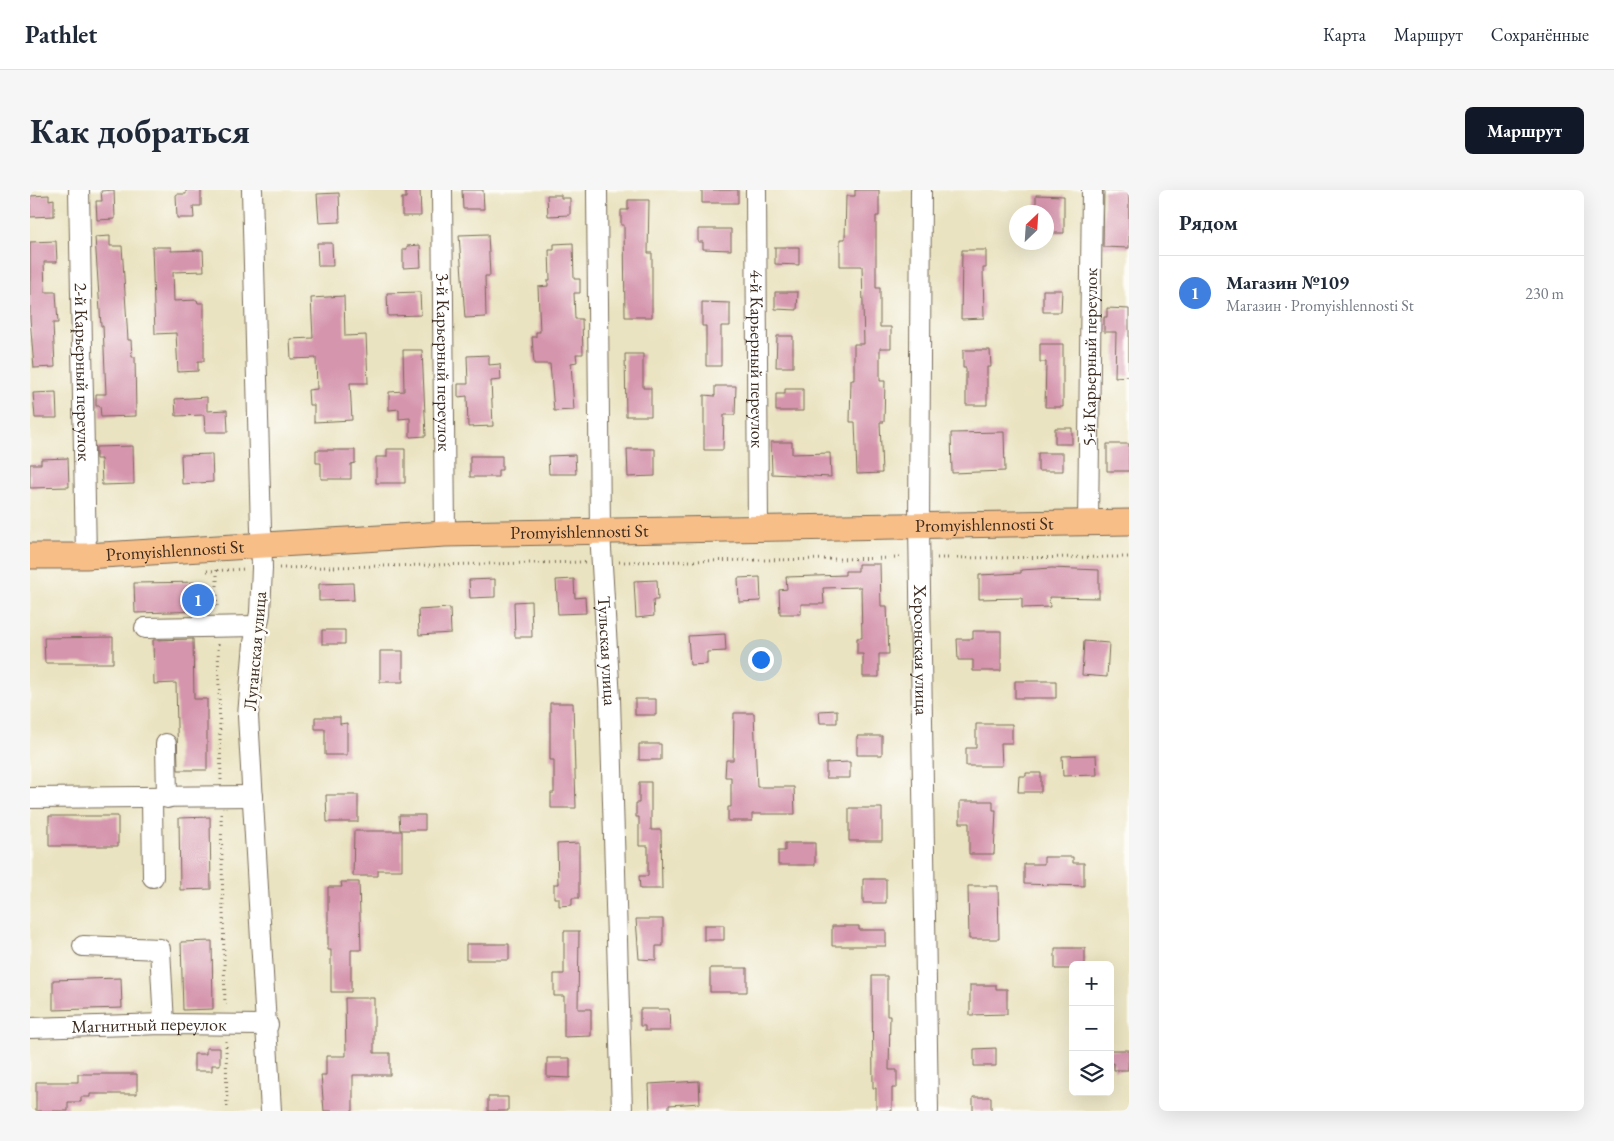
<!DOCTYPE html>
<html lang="ru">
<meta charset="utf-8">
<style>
:root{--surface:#fff;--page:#f6f6f7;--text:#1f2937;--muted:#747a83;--line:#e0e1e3;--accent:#111827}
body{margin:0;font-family:"EB Garamond",serif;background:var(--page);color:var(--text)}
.controls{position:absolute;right:15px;bottom:15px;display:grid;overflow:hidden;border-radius:8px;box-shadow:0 5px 20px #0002}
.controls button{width:45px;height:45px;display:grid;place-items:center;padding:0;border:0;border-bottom:1px solid var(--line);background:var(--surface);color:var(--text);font:25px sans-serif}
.compass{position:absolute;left:979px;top:15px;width:45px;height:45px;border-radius:50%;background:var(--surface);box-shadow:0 5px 20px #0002;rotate:25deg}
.you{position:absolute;left:730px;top:469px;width:18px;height:18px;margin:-12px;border:4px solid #fff;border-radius:50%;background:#1a73e8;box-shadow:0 0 0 8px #1a73e833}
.badge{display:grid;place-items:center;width:32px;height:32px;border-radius:50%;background:var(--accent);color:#fff;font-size:16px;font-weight:700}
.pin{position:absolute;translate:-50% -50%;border:2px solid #fff;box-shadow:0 1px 5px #0006}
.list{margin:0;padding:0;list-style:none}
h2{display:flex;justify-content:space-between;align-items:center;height:65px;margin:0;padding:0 20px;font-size:21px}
h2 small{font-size:16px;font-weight:400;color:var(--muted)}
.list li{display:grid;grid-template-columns:32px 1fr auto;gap:15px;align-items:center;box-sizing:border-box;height:75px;padding:0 20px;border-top:1px solid var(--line)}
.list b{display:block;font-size:19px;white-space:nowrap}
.list p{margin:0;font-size:16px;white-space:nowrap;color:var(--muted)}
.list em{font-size:16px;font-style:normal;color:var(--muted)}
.icon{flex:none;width:28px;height:28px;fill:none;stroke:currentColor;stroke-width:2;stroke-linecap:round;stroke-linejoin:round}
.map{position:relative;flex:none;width:1099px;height:921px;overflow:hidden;border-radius:8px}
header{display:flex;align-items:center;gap:30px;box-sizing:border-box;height:70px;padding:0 25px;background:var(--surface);border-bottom:1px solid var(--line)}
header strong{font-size:24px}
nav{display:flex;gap:28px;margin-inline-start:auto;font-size:18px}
.intro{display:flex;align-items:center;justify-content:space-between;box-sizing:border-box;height:120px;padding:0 30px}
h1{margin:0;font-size:35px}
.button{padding:12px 22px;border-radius:8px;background:var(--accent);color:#fff;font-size:18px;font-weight:700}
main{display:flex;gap:30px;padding:0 30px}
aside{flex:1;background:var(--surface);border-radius:8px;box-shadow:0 5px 20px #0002}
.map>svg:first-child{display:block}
.building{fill:#d595ad}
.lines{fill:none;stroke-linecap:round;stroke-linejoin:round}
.minor-casing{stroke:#786b57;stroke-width:22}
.major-casing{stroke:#786b57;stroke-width:27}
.path{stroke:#786b57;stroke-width:3;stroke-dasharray:1 4;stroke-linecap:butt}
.minor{stroke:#fff;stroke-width:20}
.major{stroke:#f7be88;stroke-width:25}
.labels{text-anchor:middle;stroke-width:5;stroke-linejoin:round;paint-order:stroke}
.street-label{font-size:18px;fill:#3b2a1e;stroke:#fdfcf7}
</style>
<header>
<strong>Pathlet</strong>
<nav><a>Карта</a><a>Маршрут</a><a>Сохранённые</a></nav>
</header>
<div class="intro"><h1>Как добраться</h1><a class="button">Маршрут</a></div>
<main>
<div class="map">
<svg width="1099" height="921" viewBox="0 0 1099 921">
<rect width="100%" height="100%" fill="#fdfcf7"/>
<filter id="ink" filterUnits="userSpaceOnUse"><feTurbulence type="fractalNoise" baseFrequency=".02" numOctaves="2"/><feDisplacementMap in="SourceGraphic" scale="10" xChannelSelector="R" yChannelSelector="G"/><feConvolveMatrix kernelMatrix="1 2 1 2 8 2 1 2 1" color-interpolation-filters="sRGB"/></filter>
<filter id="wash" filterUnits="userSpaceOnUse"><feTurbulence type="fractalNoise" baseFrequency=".0096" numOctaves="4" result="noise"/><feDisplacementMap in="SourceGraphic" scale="20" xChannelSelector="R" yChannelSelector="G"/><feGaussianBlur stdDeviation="1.12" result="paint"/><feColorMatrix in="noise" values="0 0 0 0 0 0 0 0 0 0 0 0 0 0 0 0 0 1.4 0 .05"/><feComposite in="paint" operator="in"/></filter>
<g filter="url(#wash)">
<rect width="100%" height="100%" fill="#eae3c1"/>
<g id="blocks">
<path class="building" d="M84,0L85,29L67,30L66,11H72L71,1Z
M156,0H171V16H163L164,28H147L146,4H156Z
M390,0L391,26H372V8H376V1Z
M432,0H453L454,19H433Z
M672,0H708V13H672Z
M825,0H849V26H846V98H850V137H861V158H850V191H855L854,232H850L852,283L827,284L825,232H820L821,190H824V154H834L832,76H810V49H815L816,6H825Z
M1074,0H1099V58L1073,57Z
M309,3L310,32L289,33L287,4Z
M19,5V10L24,9V26L0,27V6Z
M517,5H531V8H540V25L518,26Z
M1006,5L1034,6V43H1016V22H1006Z
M598,10H619L618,63H622V127H595L594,35H591V20H598Z
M668,39H701V60L673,59V52H668Z
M458,44L460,86H455L456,127L435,128L429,45Z
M80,46V56H92L98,150H101L102,167H105L106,226L71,227L70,216H66V204H76L73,136H71L65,47Z
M26,51L27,72H14L15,102H26L28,133H23L25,177L4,178L0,128V52Z
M287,53H302L303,76H288Z
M543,53L544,89H550V103H544L545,129H552L553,164H546L547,172L541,173L544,220L524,221L520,174H504L502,147H506V142H510L508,97L518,96V90H520L519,60H524V54Z
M390,55L391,77L373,78V59H377V56Z
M122,57H141V61L173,60L174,81L143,82L144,111L167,110L168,113H174V171H168V181L148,182L146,143L125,144Z
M745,57H769V75L745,74Z
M932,60H956V78H953L954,128L931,129Z
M1013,100H1032L1031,122H1013Z
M390,102L391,125L358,126L357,103Z
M745,102H768L767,120L745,119Z
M314,106L315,146L336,145L338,193H320L322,230L284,232V215H279L278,200L287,199L286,168L261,169L260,149L283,148L281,108Z
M672,112L700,113V136H691V176H676V136H672Z
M1077,118L1099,119V186L1085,187L1086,142H1074V127H1077Z
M747,146H763V177H746Z
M1010,154H1033V217H1015L1016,172H1010Z
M373,160H392L396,246L380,247V228L369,229V219L359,220V202L374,201Z
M933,160H960L961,177H957V215H936V178H933Z
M595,164H613V198H621V226H596Z
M459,165V175L470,174L471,190L461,191L463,236L438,237L437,206L428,207V194H438L437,166Z
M685,196H706L705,225H694L693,260H674V205L685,206Z
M755,199H773V221H746V204H755Z
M26,202L27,228H5L3,203Z
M177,207V221L197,220L198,242H175L174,225L146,226L145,209Z
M1025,238H1042V254H1025Z
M974,242L975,281L922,283L921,243Z
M741,252H762V264L800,263L801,287L742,284Z
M1077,254H1099V281H1077Z
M103,256L104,294L72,295L71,269H66V257Z
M357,259H375V293H346V267H357Z
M597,259H625V286L598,287Z
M286,260H325V273L321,274V289H291V273H286Z
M1008,263H1033V281H1008Z
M182,264L183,292L152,294L151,265Z
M545,265L546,284H519L518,266Z
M440,266H472V280H468V287H440Z
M38,268L39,297L0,298V274H11V269Z
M828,374H850L851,416H857L859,464H849V487H833V464H827V448H832L831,397L793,398L794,414H771V424H750L749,400L757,399L756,387L815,385V381H828Z
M1022,378L1069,380V408L1019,407L1020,417L992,418V408L949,409V385L991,383V380Z
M730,387L731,411L709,412L708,388Z
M465,389V407L440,408L439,390Z
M544,389L545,408L555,407L556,423L528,424L526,390Z
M627,390L628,410H623L624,426L606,428L604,391Z
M175,392L176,421L105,423L104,393Z
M323,393L324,410L289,411V394Z
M501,411L502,447H485L484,412Z
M420,418L421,443L389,445L388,420Z
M292,440H315V454H292Z
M943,441H971V481H943V470H928L927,449H943Z
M695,444L696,461L677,462V474L660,475L658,446Z
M83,447V473H15L14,448Z
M163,449L164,509H177V580H148L146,493L124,494L123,450Z
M1054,451L1079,453L1077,487L1052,485Z
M350,461H373V492H350Z
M985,491H1026V508H985Z
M605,509H626V525H605Z
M520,513H543L546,618H521V603H524V570H520Z
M807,520V533H790L789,521Z
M704,523H724L727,597H764L765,624H722V631H698V617H701V587H695L696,570H703Z
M285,527H310V534L317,533V565H295V539H285Z
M946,534H982V553H971L972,576H936V558H946Z
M827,546H852V565H827Z
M609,554H631V570H609Z
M1066,565L1067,585L1033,586L1032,566Z
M820,572V588H796V573Z
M996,583H1011V602H988L989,586H996Z
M609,592H621V640H631L632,699H610L609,686H618V656H609V627H606V613H609Z
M296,605H328V632H297Z
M930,611H963V620H966L964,664H939V633H930Z
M819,618H852V651H819Z
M369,625H395V640H370Z
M19,626H88V656H19Z
M180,627L181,699L150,700L149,628Z
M324,641H372V680H348V686H323Z
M549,653V708H542V715L529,716V708H524V694H528L527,654Z
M755,653H785V675H748V661H755Z
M1014,667H1043V673H1054V696L994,694V674H1014Z
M833,689H856V713H833Z
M311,692H329L331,760H321V802H301V760H298V697H312Z
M938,696H968L969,749H939Z
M606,729H633V756H626V770L609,769Z
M674,735H694V750H674Z
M802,736H829V740H856V756H802Z
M534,741H549L548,819H561V846L534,847V806H524V784H534Z
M182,751L183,819L153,820L151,752Z
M436,754H479V770H436Z
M1025,758H1055V775H1043V779H1025Z
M680,778H717V802H680Z
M842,786H857V826H860L859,880H867V898H862V921H846V898H843Z
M91,788L92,818L23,820V790Z
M940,795H966V799H977V824L940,825Z
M315,808H344V863H360V885H323V921H294L291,885H296V866H316Z
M610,819H639L640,841H615V836H610Z
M176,858H190V875H182V881H164V864H176Z
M966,858V876H944V859Z
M1080,860H1099L1098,880H1084V873L1080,874Z
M517,868H540V888L517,887Z
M48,884H107V904H60V907H51V912H38V921H6V892H48Z
M669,891L670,913L639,915V921H620L619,894Z
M458,907H478V921H458Z
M943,907H961V921H943Z"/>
</g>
</g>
<g filter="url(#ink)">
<use href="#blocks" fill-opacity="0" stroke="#786b57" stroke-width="1"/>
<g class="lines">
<g class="minor-casing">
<g id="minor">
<path id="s1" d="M49,0L56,366"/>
<path d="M222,0L232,378L230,423L224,453L218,526L241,921"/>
<path id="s2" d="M412,0L415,344"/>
<path id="s3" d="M567,0L570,342L580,509L592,921"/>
<path id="s4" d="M726,0L728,339"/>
<path id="s5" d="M891,0L889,336L898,921"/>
<path id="s6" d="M1058,333L1062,0"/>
<path d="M115,438L227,436"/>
<path d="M136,554L137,608"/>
<path d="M0,608L223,606"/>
<path d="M122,608L123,687"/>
<path d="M53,756L130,759L134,834"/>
<path id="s7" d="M0,838L134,834L238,835"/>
</g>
</g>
<g class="major-casing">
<g id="major">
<path id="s8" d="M0,366H56L415,344L1099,332"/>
</g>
</g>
<path class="path" d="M907,368L1099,367
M589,372L873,368
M249,378L555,372
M187,380V420
M177,381L215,379
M188,454L191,590
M191,624L195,817
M196,851L197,921"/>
<use href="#minor" class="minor"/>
<use href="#major" class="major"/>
</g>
</g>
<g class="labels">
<g class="street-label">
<text dy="6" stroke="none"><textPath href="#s6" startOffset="166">5-й Карьерный переулок</textPath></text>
<text dy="6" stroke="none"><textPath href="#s4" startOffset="169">4-й Карьерный переулок</textPath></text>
<text dy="6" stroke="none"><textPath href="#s2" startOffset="172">3-й Карьерный переулок</textPath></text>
<text dy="6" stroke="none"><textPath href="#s1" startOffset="182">2-й Карьерный переулок</textPath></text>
<text dy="6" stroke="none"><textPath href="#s8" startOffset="955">Promyishlennosti St</textPath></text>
<text dy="6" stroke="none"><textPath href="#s8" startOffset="550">Promyishlennosti St</textPath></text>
<text dy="6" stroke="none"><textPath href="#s8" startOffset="145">Promyishlennosti St</textPath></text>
<text transform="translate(225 461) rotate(-85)" y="6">Луганская улица</text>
<text dy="6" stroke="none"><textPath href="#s3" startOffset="461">Тульская улица</textPath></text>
<text dy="6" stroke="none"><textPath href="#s5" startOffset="460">Херсонская улица</textPath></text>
<text dy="6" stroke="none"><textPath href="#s7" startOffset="119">Магнитный переулок</textPath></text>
</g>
</g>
</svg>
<div class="controls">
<button>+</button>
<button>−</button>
<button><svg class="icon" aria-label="layers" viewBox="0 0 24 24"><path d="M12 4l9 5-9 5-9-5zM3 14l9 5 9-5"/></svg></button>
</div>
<svg class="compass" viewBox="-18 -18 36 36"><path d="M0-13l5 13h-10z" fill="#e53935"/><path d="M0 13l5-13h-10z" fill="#747a83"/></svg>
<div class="you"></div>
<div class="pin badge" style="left:168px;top:410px;background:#3f7fe0">1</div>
</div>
<aside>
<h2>Рядом<small></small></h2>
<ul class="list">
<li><span class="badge" style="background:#3f7fe0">1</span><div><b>Магазин №109</b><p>Магазин · Promyishlennosti St</p></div><em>230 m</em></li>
</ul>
</aside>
</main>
